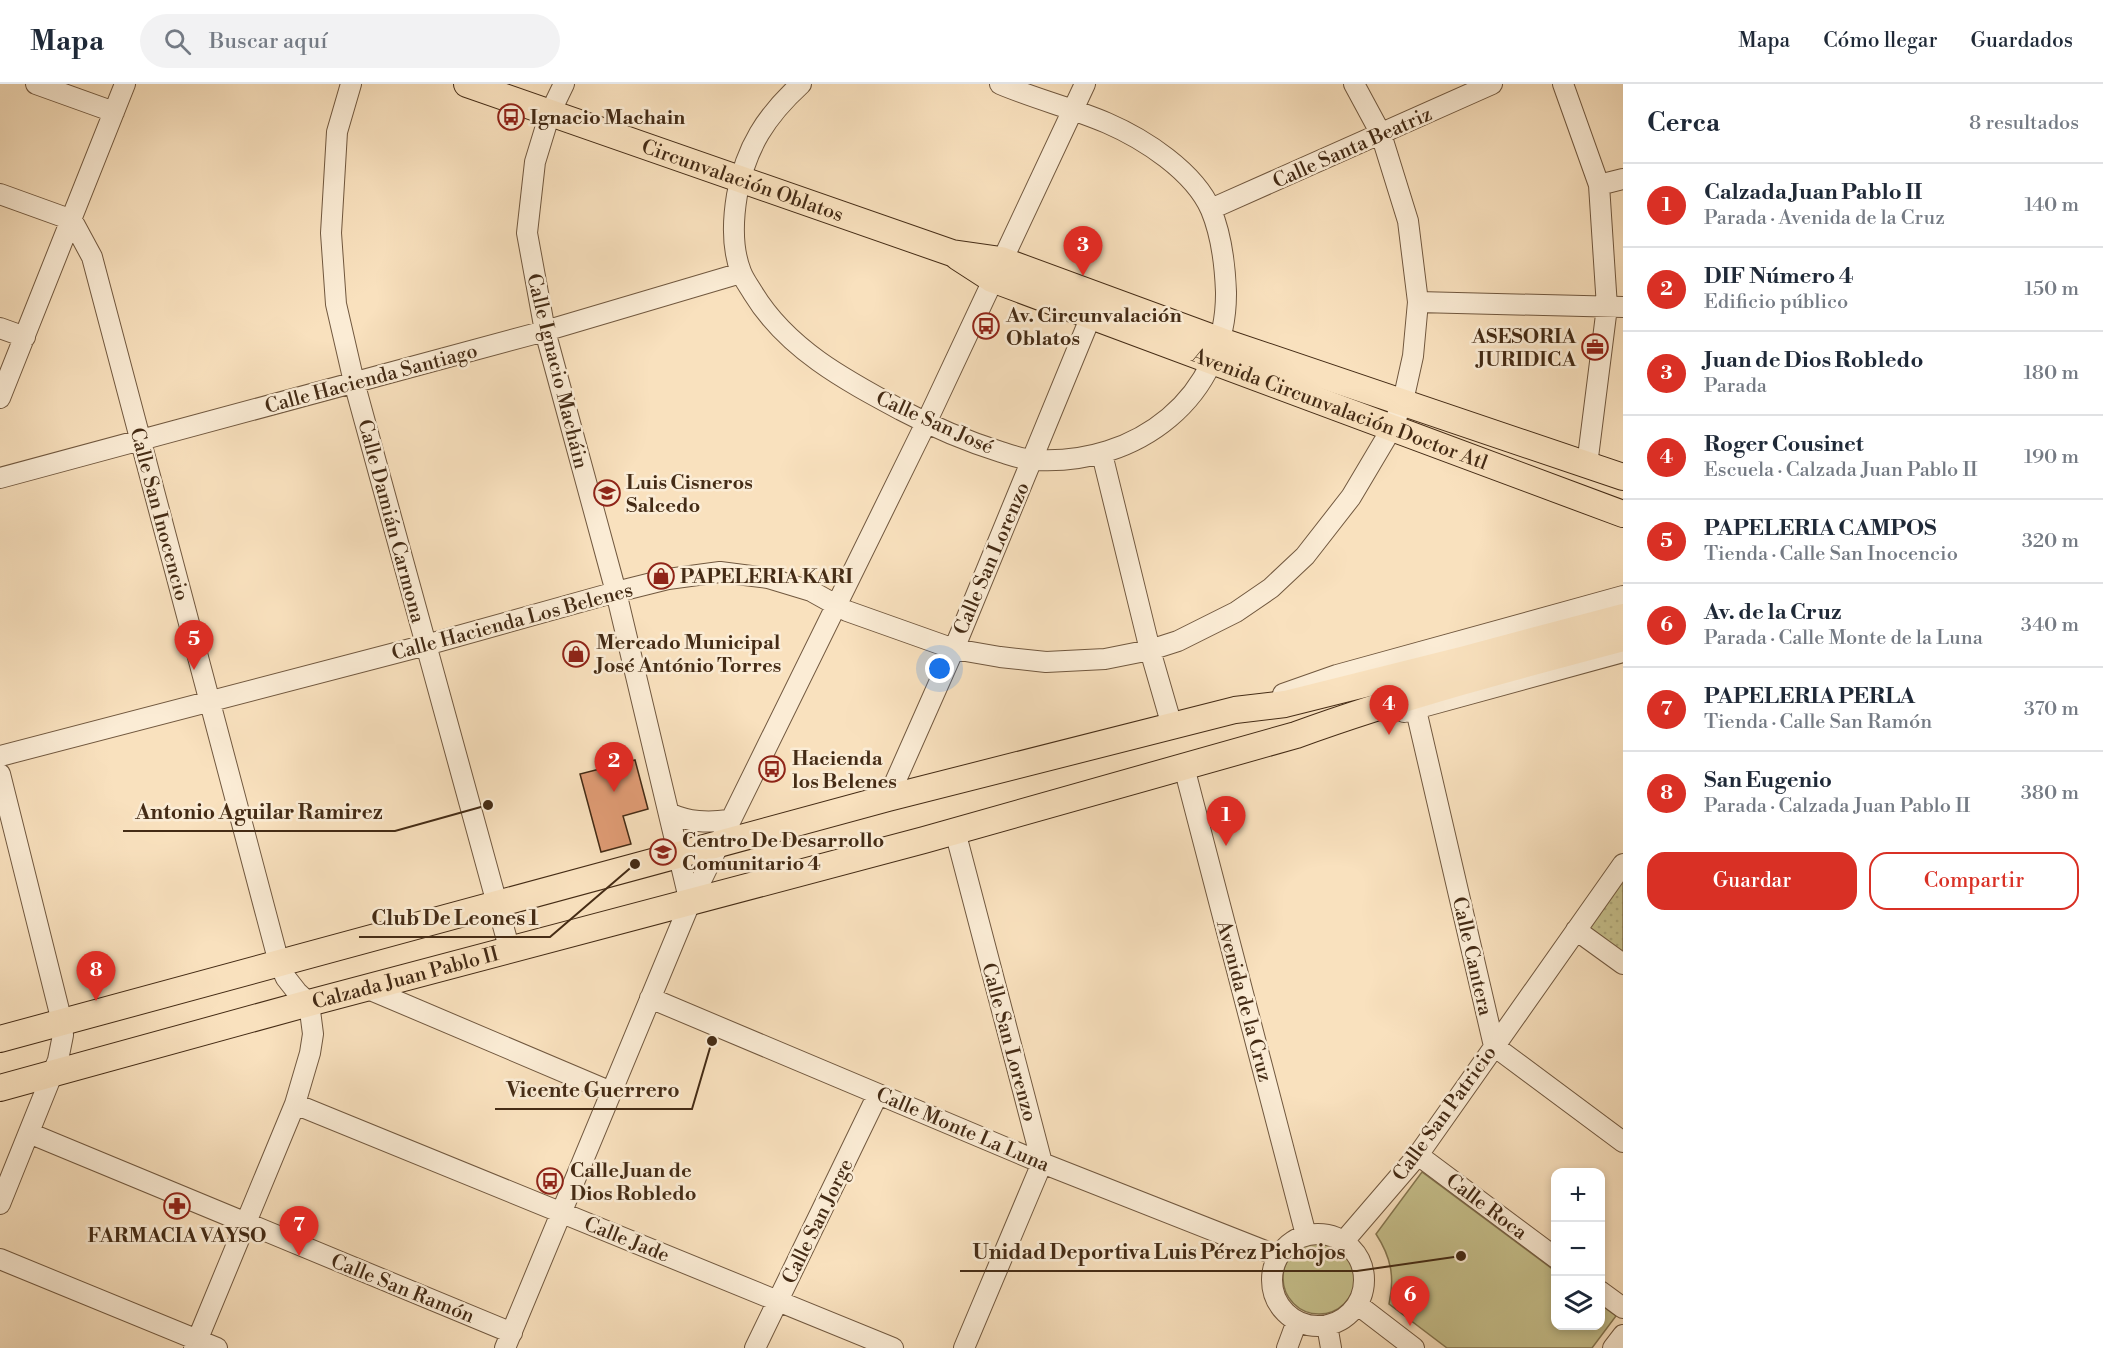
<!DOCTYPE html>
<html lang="es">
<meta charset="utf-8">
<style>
:root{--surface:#fff;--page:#f2f2f3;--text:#1f2937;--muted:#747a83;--line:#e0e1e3;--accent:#d93025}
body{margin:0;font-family:"Libre Bodoni",serif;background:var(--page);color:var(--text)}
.controls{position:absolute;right:18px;bottom:18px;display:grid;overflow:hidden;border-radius:12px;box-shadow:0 3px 9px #0003}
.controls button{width:54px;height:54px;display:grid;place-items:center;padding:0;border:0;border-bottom:2px solid var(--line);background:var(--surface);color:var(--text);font:30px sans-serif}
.you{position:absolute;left:940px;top:585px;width:21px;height:21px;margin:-15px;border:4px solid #fff;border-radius:50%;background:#1a73e8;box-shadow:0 0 0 9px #1a73e833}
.badge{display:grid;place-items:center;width:39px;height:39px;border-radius:50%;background:var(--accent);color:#fff;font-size:20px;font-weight:700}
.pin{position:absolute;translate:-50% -50px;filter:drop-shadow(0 2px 3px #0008)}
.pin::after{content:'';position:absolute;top:32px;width:21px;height:18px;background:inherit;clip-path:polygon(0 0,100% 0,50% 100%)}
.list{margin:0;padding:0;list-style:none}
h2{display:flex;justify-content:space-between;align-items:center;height:78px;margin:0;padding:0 24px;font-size:26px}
h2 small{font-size:20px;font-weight:400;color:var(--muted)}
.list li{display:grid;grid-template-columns:39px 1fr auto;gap:18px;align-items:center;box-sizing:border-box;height:84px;padding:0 24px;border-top:2px solid var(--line)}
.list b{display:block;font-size:22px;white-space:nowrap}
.list p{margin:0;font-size:20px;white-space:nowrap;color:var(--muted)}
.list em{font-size:20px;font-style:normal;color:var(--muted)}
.actions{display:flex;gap:12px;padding:18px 24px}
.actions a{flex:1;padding:14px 0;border:2px solid var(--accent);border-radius:18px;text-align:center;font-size:21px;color:var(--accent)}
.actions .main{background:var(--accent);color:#fff}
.icon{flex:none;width:33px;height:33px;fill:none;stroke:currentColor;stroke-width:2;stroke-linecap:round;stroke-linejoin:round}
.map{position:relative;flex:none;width:1623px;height:1264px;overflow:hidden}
header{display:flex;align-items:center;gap:36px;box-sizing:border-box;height:84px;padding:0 30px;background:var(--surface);border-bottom:2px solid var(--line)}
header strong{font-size:28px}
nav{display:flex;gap:33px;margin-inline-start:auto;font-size:21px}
.search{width:420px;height:54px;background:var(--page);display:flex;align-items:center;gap:15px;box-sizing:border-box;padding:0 21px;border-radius:33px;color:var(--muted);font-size:22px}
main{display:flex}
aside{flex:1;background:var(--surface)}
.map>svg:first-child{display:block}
.green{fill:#c6c08c;stroke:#857650;stroke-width:1.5}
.park{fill:url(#park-dots);stroke:#857650;stroke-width:1.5}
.building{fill:#e09c75;stroke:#442b15;stroke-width:1.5}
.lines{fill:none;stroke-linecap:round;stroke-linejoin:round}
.minor-casing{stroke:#71583f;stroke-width:22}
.major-casing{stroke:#442b15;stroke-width:28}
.minor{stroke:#fbecd5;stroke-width:20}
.major{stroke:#f9e1be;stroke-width:26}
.labels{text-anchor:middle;stroke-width:5;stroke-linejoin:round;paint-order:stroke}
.poi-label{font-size:20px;font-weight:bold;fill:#442b15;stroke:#fbecd5;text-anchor:start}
.street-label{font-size:20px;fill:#442b15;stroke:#fbecd5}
.leader{fill:none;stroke:#442b15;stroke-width:2}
.callout-dot{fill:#442b15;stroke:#fbecd5;stroke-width:2}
.callout-label{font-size:21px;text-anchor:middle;font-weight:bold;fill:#442b15;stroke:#fbecd5;stroke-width:5;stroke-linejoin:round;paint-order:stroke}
</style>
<header>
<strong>Mapa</strong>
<div class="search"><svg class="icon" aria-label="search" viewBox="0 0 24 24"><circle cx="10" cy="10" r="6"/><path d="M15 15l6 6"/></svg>Buscar aquí</div>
<nav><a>Mapa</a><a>Cómo llegar</a><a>Guardados</a></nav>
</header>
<main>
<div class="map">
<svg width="1623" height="1264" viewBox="0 0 1623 1264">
<defs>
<pattern id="park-dots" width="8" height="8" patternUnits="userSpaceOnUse" patternTransform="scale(1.5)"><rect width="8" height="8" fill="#c6c08c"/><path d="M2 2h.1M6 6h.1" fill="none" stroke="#aba578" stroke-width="1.8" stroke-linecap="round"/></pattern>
</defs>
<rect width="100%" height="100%" fill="#f9e1be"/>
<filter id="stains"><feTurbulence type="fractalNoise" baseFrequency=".00333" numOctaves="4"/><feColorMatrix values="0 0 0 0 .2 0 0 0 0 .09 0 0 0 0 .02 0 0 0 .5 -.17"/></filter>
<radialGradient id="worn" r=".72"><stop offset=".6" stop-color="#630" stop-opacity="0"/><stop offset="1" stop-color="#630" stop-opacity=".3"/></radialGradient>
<path class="green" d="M1422,1088L1555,1187L1556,1242H1600L1601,1221L1616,1232L1592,1264H1447L1389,1220C1395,1193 1391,1173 1376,1150Z
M1283 1194a36 36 0 1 1 72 0a36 36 0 1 1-72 0Z"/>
<path class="park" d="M1623,794V869L1587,843Z"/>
<path class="building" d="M635,676L648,725L623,732L631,760L601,768L580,690Z"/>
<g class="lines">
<g class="minor-casing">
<path id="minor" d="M36,0L114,28
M351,0L337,48L331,149L336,220L354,298L510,867
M564,0L550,29L535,78L527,149L545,247L616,508L690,819
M801,0C766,32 746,63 737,111C733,135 732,165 741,188C744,196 749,202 753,209C787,265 845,296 901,326C933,343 966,357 1001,368C1011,371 1024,376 1035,376C1137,382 1227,313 1226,208C1225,181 1221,150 1211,126C1194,87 1144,55 1107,39C1072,24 1035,15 1000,0
M1563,0L1599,101L1607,223L1587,381
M1599,101L1623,95
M0,110L72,136L92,173L279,879L286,894L297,908L309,919L313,950L310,969L295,1020L194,1264
M1211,125L1492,0
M1418,218L1623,223
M0,244L25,253
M0,314L125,0
M1102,370L1150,566L1172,642
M0,394L545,247L741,189
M1283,610L1337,591L1623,512
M1416,626L1494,962L1623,1058
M1404,628L1623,568
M0,672L426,561L616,508L668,495L720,488L768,494L811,507L847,527L954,565L1000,573L1046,578L1105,575L1150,566L1178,557L1236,528L1271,504L1305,472L1351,413L1392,344L1403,317L1413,272L1418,218L1408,137L1381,50L1354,0
M1184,683L1306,1151
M0,690L62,938L63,951L58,976L0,1120
M888,714L954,565L1091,232
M669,729C689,738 707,739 729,736
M955,747L1042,1079L964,1264
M1576,846L1623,880
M366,904L611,1008
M650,914L1042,1079L1278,1172
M295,1020L893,1264
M29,1049L512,1249
M1418,1071L1556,1174
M1272 1196a46 46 0 1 1 92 0a46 46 0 1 1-92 0Z
M1344,1157L1418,1071L1623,780
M0,1175L217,1264
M1600,1207L1623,1224
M1358,1221L1414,1264
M1327,1241L1331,1264
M505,1264L690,819L926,339L1085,0
M755,1264L878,1010
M1287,1264L1297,1237
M1613,1264L1623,1251"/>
</g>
<g class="major-casing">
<g id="major">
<path id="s1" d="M467,0L952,169L1001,176L1221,257L1623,393"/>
<path id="s2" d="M958,173L992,195L1623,430"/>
<path d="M0,955L888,714L1235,626L1285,620L1465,575L1623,533"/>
<path id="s3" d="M0,1004L309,919L924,756L1296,651C1403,612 1513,583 1623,554"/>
</g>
</g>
<use href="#minor" class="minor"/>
<use href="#major" class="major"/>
</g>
<defs>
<g id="bus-ring" transform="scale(1.35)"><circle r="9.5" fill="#fbecd5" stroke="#8f2418" stroke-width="1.5"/><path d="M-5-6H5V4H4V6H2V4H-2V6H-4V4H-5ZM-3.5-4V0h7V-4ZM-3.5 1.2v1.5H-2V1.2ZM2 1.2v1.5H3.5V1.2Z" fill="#8f2418"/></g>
<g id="office-ring" transform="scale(1.35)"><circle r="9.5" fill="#fbecd5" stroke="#8f2418" stroke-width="1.5"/><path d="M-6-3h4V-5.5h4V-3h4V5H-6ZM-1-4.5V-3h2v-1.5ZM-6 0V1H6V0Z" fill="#8f2418"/></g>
<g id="school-ring" transform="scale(1.35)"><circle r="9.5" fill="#fbecd5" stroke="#8f2418" stroke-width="1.5"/><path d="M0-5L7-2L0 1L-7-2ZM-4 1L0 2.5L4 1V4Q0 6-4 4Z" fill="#8f2418"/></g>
<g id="shop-ring" transform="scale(1.35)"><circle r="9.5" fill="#fbecd5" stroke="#8f2418" stroke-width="1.5"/><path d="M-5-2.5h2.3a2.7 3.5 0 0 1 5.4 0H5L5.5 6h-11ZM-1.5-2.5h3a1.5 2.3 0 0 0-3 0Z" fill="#8f2418"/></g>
<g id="pharmacy-ring" transform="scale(1.35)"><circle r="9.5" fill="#fbecd5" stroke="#8f2418" stroke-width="1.5"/><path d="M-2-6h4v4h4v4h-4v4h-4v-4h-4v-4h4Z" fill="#8f2418"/></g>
</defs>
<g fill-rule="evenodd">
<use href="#bus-ring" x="511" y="33"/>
<use href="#bus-ring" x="986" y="242"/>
<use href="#office-ring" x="1595" y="263"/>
<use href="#school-ring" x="607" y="409"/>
<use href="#shop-ring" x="661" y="492"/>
<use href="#shop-ring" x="576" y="570"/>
<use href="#bus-ring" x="772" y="685"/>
<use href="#school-ring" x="663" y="768"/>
<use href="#bus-ring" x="550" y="1097"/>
<use href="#pharmacy-ring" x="177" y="1122"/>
</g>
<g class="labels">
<g class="poi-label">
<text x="530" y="40">Ignacio Machain</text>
<text x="1006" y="238">Av. Circunvalación<tspan x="1006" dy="23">Oblatos</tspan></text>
<text x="1576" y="259" text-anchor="end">ASESORIA<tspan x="1576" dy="23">JURIDICA</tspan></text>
<text x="626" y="405">Luis Cisneros<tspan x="626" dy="23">Salcedo</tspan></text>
<text x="680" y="499">PAPELERIA KARI</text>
<text x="596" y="565">Mercado Municipal<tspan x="596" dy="23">José António Torres</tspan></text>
<text x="792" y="681">Hacienda<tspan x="792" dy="23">los Belenes</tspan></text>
<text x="682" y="763">Centro De Desarrollo<tspan x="682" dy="23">Comunitario 4</tspan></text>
<text x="570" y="1093">Calle Juan de<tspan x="570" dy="23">Dios Robledo</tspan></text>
<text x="177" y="1158" text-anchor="middle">FARMACIA VAYSO</text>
</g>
<g class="street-label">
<text transform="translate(1352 63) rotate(-24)" y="7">Calle Santa Beatriz</text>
<text dy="7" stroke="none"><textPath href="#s1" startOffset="292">Circunvalación Oblatos</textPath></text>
<text transform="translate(558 287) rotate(76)" y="7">Calle Ignacio Macháin</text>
<text transform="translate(371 294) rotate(-15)" y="7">Calle Hacienda Santiago</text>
<text dy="7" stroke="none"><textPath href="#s2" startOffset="412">Avenida Circunvalación Doctor Atl</textPath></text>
<text transform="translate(935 338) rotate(24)" y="7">Calle San José</text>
<text transform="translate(160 430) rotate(75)" y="7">Calle San Inocencio</text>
<text transform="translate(392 437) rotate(75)" y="7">Calle Damián Carmona</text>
<text transform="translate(991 474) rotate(-67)" y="7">Calle San Lorenzo</text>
<text transform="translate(512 537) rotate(-15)" y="7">Calle Hacienda Los Belenes</text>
<text transform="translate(1473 872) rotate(77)" y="7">Calle Cantera</text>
<text dy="7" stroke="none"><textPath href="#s3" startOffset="420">Calzada Juan Pablo II</textPath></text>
<text transform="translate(1245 917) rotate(75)" y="7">Avenida de la Cruz</text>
<text transform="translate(1010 958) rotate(75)" y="7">Calle San Lorenzo</text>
<text transform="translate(1444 1029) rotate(-54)" y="7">Calle San Patricio</text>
<text transform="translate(963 1045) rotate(23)" y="7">Calle Monte La Luna</text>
<text transform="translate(1487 1122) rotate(37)" y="7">Calle Roca</text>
<text transform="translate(817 1137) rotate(-64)" y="7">Calle San Jorge</text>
<text transform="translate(627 1155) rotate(22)" y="7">Calle Jade</text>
<text transform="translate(403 1204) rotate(22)" y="7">Calle San Ramón</text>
</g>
</g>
<path class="leader" d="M488 721L395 747H123M635 780L550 853H359M712 957L692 1025H495M1461 1172L1357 1187H960"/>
<g class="callout-dot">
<circle cx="488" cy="721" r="6"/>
<circle cx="635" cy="780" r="6"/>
<circle cx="712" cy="957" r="6"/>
<circle cx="1461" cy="1172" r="6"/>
</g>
<g class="callout-label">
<text x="259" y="735">Antonio Aguilar Ramirez</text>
<text x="455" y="841">Club De Leones 1</text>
<text x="593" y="1013">Vicente Guerrero</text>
<text x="1159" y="1175">Unidad Deportiva Luis Pérez Pichojos</text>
</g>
<rect width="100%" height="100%" filter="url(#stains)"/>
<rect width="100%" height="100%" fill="url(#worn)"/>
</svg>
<div class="controls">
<button>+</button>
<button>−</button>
<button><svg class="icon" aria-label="layers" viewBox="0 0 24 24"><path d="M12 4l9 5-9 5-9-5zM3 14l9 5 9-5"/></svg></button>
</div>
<div class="you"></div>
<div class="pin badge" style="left:1226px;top:762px">1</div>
<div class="pin badge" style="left:614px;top:708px">2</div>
<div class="pin badge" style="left:1083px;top:192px">3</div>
<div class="pin badge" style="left:1389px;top:651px">4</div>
<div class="pin badge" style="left:194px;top:586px">5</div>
<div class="pin badge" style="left:1410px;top:1242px">6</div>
<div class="pin badge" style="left:299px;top:1172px">7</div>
<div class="pin badge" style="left:96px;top:917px">8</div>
</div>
<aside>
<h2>Cerca<small>8 resultados</small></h2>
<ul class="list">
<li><span class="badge">1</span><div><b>Calzada Juan Pablo II</b><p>Parada · Avenida de la Cruz</p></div><em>140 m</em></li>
<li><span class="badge">2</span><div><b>DIF Número 4</b><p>Edificio público</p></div><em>150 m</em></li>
<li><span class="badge">3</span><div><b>Juan de Dios Robledo</b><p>Parada</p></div><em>180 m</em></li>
<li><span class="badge">4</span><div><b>Roger Cousinet</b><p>Escuela · Calzada Juan Pablo II</p></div><em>190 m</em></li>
<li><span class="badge">5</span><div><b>PAPELERIA CAMPOS</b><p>Tienda · Calle San Inocencio</p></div><em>320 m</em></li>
<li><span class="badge">6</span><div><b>Av. de la Cruz</b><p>Parada · Calle Monte de la Luna</p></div><em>340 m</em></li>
<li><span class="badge">7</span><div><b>PAPELERIA PERLA</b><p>Tienda · Calle San Ramón</p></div><em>370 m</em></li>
<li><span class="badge">8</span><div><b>San Eugenio</b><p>Parada · Calzada Juan Pablo II</p></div><em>380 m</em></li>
</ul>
<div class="actions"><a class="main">Guardar</a><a>Compartir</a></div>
</aside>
</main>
